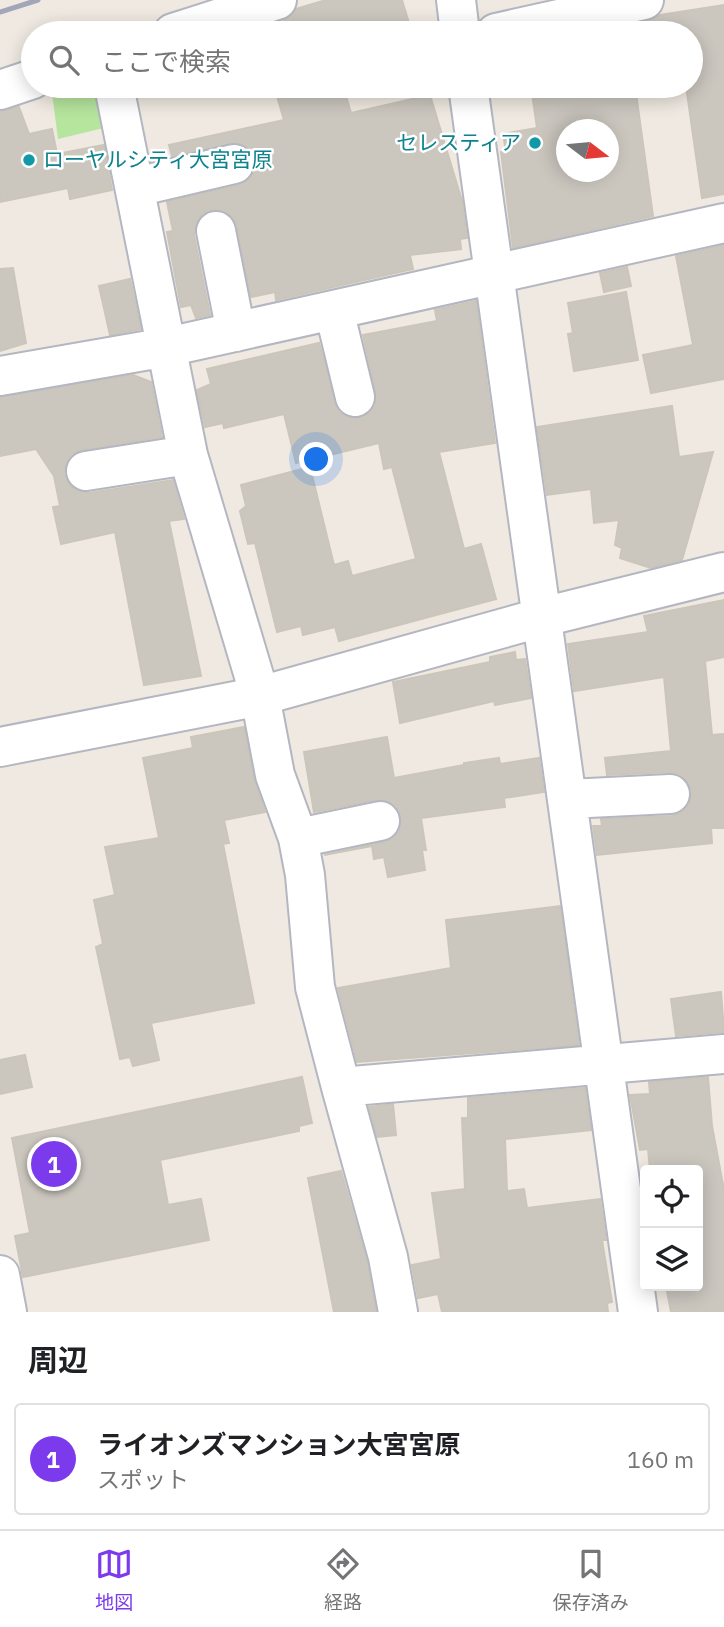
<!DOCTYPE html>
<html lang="ja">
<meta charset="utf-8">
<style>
:root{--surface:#fff;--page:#f6f6f6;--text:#202124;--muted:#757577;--line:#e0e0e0;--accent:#7c3aed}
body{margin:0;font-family:"IBM Plex Sans","Noto Sans JP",sans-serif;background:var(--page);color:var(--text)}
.controls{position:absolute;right:21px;bottom:21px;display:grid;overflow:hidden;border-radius:7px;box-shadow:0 4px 18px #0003}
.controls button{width:63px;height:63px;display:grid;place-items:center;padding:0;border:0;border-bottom:2px solid var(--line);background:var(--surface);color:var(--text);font:35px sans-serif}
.compass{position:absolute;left:556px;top:119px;width:63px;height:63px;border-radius:50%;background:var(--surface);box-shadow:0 4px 18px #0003;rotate:106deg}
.you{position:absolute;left:317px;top:460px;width:24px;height:24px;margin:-18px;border:5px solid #fff;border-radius:50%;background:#1a73e8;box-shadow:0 0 0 10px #1a73e833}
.badge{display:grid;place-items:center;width:46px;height:46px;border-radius:50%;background:var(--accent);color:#fff;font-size:23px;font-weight:700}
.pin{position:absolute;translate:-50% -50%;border:4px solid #fff;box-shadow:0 2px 7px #0006}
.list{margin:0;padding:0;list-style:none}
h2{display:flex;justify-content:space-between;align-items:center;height:91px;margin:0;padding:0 28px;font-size:30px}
h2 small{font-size:23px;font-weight:400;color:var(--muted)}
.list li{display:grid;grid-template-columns:46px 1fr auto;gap:21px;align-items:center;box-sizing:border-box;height:112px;margin:0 14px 14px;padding:0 14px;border:2px solid var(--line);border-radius:7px}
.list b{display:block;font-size:26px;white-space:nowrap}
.list p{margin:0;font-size:23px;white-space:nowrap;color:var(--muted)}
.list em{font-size:23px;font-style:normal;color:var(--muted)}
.icon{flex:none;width:38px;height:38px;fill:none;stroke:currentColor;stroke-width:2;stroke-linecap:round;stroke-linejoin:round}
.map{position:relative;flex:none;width:724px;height:1312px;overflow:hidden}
.search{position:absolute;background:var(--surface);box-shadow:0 4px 18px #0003;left:21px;right:21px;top:21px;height:77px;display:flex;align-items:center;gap:18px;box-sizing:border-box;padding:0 24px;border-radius:38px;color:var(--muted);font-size:26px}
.sheet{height:217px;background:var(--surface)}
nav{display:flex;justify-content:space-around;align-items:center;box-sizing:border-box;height:98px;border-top:2px solid var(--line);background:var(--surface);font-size:19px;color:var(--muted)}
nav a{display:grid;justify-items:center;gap:4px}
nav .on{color:var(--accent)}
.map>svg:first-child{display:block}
.green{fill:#b6e59e}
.building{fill:#cbc7bf;stroke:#cbc5ba;stroke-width:2;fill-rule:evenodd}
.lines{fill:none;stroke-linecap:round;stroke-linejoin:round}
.minor-casing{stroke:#b4b7c1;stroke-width:42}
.minor{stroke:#fff;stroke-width:38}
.rail{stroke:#a3a6b8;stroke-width:5}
.culture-dot{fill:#0f9aa8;stroke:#fff;stroke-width:2.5}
.labels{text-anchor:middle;stroke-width:5;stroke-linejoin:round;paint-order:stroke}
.culture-label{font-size:21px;fill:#0d838f;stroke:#fff;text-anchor:end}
</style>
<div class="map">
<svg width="724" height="1312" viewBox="0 0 724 1312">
<rect width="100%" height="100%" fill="#efe9e1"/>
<path class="green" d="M78,86H100L112,126L58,139L52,93Z"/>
<path class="building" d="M326,0H402L412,33H245L284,21L296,9Z
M724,5V194L702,198L686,86H691V33H626V26L649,21L660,15Z
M274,86H343L351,113L430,95L462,201L467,238L460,239L461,249L410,255L413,269L276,300L275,292L251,297L237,226L233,217L224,211L211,210L202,214L196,223L194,235L210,315L196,318L191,305L181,307L167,232L173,231L167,202L240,185L249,179L255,171V160L250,150L240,143L172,156L169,145L284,120Z
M531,86H635L653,216L513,248L501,152L506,151L503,134L537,128ZM566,130H608V172H566Z
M19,107L29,134L52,129L57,154L104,145L112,190L70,199L68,188L0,202V111Z
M724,245V379L651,393L643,355L693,345L676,256Z
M627,267L631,286L604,292L600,273Z
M13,268L26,343L0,351V269Z
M130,279L141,329L110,335L99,286Z
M626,292L638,360L574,371L568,334L573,333L568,303Z
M476,301L495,443L439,452L464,549L481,544L496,599L339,641L335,627L303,635L301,626L277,632L255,543L248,544L240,511L246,506L241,485L310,467L334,565L348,561L352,576L416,559L392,467L384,469L379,443L296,463L284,414L224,428L223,423L205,427L197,390L211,384L207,369L319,343L339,412L348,418H361L371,412L376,404V393L363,335L437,321L435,310Z
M133,375L151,382L162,437L82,450L72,454L66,463L64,474L69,485L78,491L89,493L173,480L184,519L169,521L201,676L144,685L115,532L61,544L53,507L60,506L54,476L36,449L0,456V397Z
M672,406L679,457L713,452L682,560L651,568L620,558L622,548L615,545L619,520L594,523L591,489L547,495L537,427Z
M724,600V657L705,661L712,735L724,734V828H711L712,843L597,855L593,826H602L601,819L672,816L681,813L689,805L692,792L688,782L679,774L670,772L607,775L605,758L671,751L664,677L574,691L568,644L648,632L644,616Z
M515,652L516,660L525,659L531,698L495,705L494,701L400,723L393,682L490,662V657Z
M244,727L254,779L265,812L224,820L229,843L223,844L254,1003L151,1023L159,1060L133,1066L130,1057L120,1059L96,947L103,944L94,900L115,895L105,847L159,838L143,758L193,748L191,737Z
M387,737L394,778L464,765V763L499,758L500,764L539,758L544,792L504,798L505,807L421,818L426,850H422L425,870L388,877L384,857L374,859L372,846L324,855L385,842L395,837L400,828L401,817L396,806L387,801L376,800L314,812L304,752Z
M560,906L579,1045L357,1062L338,988L451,968L446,920Z
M721,992L724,1032L676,1036L671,999Z
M25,1055L32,1087L0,1094V1060Z
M302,1077L312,1123L299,1126V1131L160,1160L168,1205L201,1199L209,1240L23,1277L15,1236L30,1233L12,1138Z
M708,1077L712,1126L724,1190V1312H671L666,1286H698V1170H650L648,1149L640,1150L630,1095L650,1094L649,1082Z
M585,1088L591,1130L505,1139L507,1191L524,1189L527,1208L600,1199L606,1240H602L612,1302L607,1303L608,1312H442L438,1294L418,1298L412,1265L441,1259L432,1193L465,1189L462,1118H468V1098Z
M393,1104L396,1135L377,1137L369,1107Z
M341,1171L367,1262L376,1312H334L308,1178Z"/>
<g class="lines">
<g class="minor-casing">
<path id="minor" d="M456,0L460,33
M173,33L277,0
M496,33L644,0
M114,86L188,455L260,696L275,775L298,838L305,875L315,987L341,1087L724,1054
M468,86L638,1312
M0,90L33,79
M136,187L234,164
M216,231L236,332
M334,310L355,397
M0,376L167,347L724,223
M86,471L188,455
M0,747L260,696L543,617L724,572
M568,799L670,794
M298,838L380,821
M341,1087L388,1257L398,1312
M0,1275L7,1312"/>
</g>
<use href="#minor" class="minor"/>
<path class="rail" d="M0,12L38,0"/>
</g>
<g class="culture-dot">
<circle cx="535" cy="143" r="7"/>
<circle cx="29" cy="160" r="7"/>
</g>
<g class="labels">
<g class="culture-label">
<text x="521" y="150">セレスティア</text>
<text x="43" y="167" text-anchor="start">ローヤルシティ大宮宮原</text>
</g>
</g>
</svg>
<div class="controls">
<button><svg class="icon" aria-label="locate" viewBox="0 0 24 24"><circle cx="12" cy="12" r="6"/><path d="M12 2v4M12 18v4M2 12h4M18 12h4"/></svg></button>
<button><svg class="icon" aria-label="layers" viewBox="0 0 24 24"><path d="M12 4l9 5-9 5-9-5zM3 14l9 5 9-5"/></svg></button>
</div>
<svg class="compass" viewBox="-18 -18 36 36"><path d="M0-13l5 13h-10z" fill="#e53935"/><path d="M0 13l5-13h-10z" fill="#757577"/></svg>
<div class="you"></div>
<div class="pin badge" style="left:54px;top:1164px">1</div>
<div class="search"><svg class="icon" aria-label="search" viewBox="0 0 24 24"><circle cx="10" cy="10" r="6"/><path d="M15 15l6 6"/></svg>ここで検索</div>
</div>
<section class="sheet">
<h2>周辺<small></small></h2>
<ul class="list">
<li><span class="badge">1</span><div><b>ライオンズマンション大宮宮原</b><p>スポット</p></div><em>160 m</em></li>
</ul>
</section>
<nav>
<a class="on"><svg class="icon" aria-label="map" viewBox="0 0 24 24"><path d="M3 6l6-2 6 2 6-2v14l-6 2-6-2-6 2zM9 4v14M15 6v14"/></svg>地図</a>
<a><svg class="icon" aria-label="directions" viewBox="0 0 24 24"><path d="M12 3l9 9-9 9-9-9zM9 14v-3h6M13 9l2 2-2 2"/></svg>経路</a>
<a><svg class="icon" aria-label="saved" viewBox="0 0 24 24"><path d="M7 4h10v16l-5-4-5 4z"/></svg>保存済み</a>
</nav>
